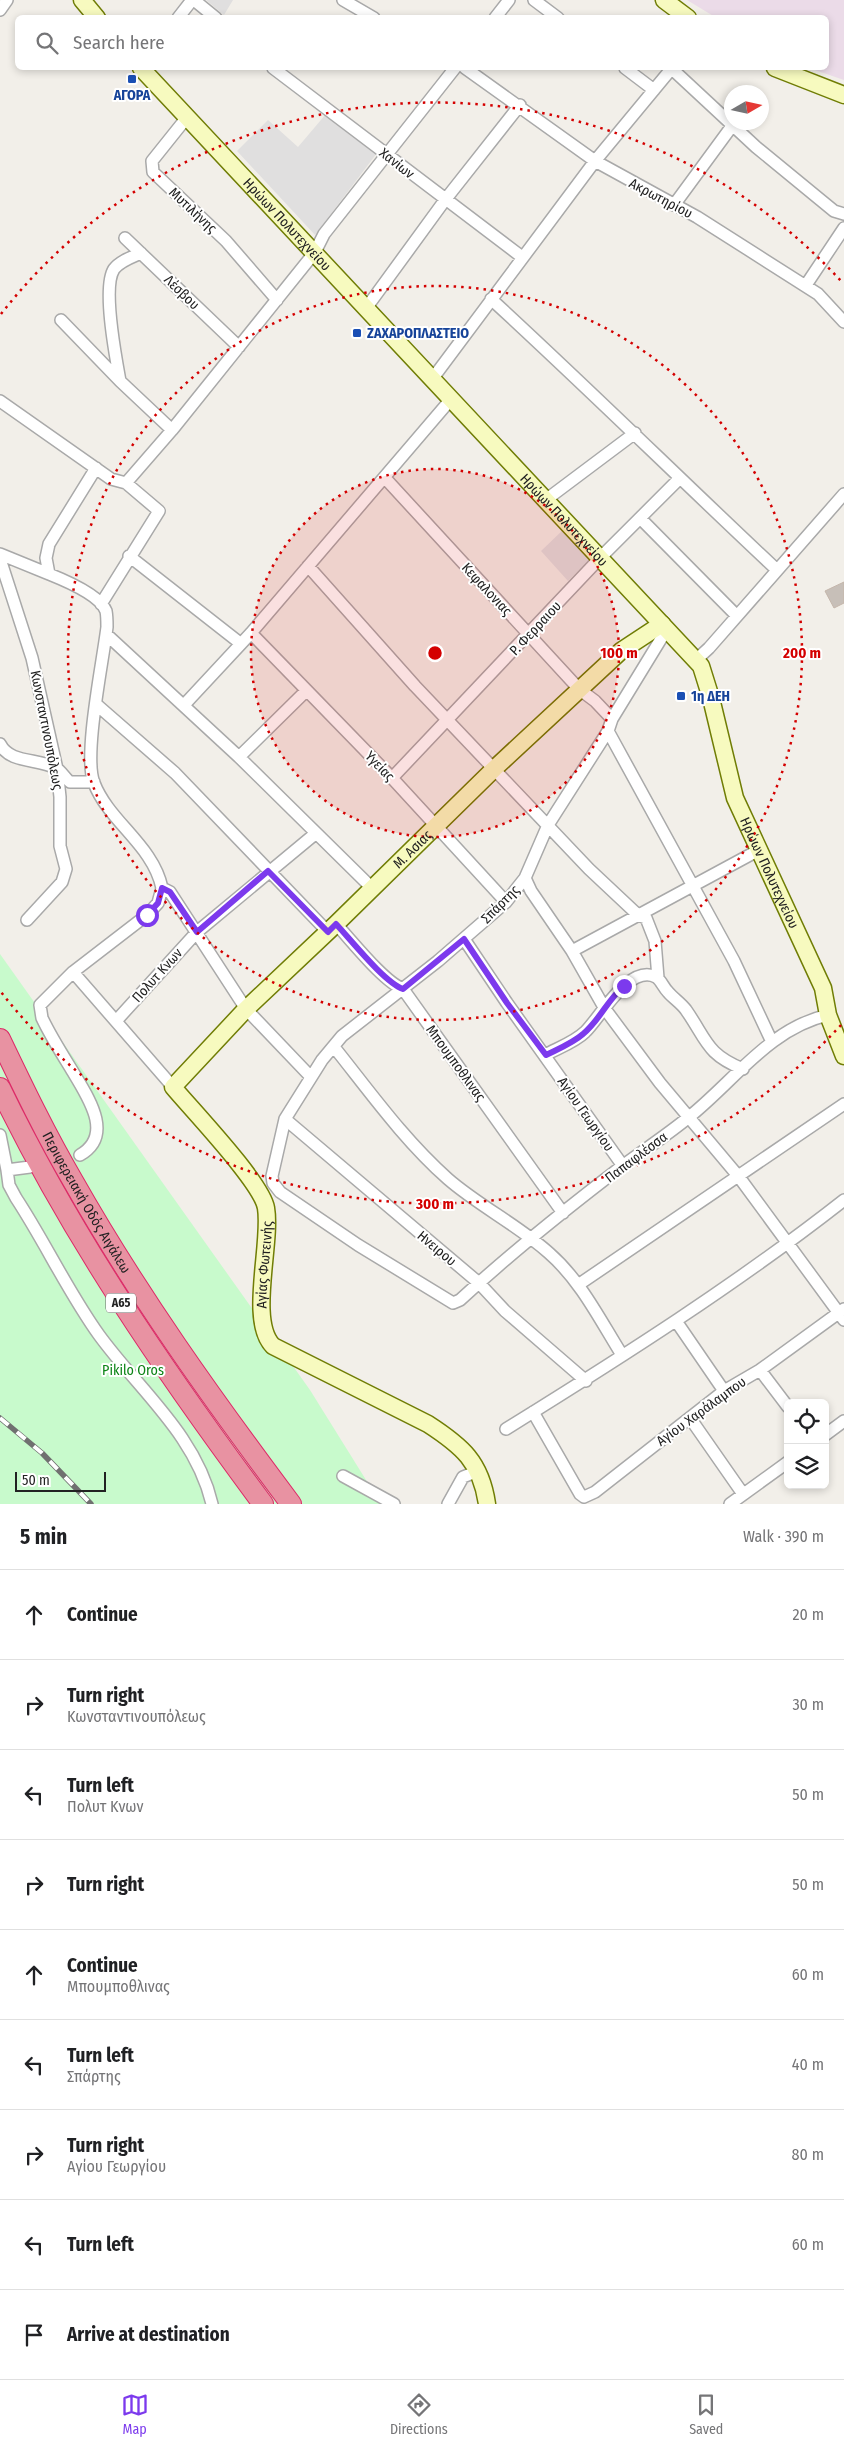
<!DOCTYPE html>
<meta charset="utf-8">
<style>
:root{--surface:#fff;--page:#f6f6f6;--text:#202124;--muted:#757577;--line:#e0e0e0;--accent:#7c3aed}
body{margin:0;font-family:"Fira Sans Condensed",sans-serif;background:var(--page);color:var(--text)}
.controls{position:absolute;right:15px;bottom:15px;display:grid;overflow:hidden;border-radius:8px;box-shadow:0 2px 8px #0003}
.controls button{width:45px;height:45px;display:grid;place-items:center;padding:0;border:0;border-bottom:1px solid var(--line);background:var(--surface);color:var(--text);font:25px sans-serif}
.compass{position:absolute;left:724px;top:85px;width:45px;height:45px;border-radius:50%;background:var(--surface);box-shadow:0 2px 8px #0003;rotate:81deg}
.scale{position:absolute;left:15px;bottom:12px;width:91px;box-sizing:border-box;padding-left:5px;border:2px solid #222;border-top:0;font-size:14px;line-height:18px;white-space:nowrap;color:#222;-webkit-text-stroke:4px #fff;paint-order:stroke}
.stop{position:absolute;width:15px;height:15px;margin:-11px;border:4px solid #7c3aed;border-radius:50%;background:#fff}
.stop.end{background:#7c3aed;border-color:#fff;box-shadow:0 1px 5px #0008}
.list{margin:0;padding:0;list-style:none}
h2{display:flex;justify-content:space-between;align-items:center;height:65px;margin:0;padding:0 20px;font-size:21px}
h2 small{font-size:16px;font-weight:400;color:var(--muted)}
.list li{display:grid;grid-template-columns:32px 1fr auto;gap:15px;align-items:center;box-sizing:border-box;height:90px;padding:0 20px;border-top:1px solid var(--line)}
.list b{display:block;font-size:19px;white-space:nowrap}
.list p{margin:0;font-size:16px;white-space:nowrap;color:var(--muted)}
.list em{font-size:16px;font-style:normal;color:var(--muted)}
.icon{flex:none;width:28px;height:28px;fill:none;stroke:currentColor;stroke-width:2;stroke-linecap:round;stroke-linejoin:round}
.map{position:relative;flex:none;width:844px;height:1504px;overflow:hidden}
.search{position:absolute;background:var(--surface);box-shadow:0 2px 8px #0003;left:15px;right:15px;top:15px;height:55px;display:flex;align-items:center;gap:12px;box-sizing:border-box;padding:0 18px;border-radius:8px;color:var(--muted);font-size:19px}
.sheet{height:875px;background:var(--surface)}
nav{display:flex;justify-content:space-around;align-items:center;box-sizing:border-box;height:70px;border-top:1px solid var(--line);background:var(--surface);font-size:14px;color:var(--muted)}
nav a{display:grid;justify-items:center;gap:2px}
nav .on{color:var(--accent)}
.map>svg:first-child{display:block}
.residential{fill:#e0dfdf}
.industrial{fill:#ebdbe8}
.park{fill:#c8facc}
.building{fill:#c7bfb8;stroke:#c4b6ab}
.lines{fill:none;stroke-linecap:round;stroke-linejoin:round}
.street-casing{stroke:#a9a9a9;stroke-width:14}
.secondary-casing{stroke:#707d05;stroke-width:19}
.highway-casing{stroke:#dc2a67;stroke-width:22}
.street{stroke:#fff;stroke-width:11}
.secondary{stroke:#f7fabf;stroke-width:16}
.highway{stroke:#e892a2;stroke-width:20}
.rail-casing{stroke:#707070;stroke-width:5.5}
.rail{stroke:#fff;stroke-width:4;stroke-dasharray:11;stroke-linecap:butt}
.route{stroke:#7c3aed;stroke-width:6}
.ring{fill:none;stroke:#d40000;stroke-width:2.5;stroke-dasharray:2.5 5}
.transit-dot{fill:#1a4fb4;stroke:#fff;stroke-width:2}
.labels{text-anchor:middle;stroke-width:4;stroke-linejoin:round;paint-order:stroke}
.shield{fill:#fff;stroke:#646464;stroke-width:1}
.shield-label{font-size:12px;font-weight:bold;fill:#222}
.transit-label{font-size:14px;font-weight:bold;fill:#164399;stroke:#fff;text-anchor:start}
.street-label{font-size:14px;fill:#222;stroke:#fff}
.park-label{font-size:14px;fill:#0c8416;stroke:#fff}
.centre{fill:#d40000;stroke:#fff;stroke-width:2.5}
.ring-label{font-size:15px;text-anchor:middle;font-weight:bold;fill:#d40000;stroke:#fff;stroke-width:4;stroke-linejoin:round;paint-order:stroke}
</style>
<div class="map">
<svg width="844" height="1504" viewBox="0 0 844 1504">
<rect width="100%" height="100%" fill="#f2efe9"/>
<path class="residential" d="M206,0H233L224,15Z
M326,114L377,153L315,235L237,151L268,120L298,147Z
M566,527L593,556L568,581L541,551Z"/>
<path class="industrial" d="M687,0H844V80L809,68H826V18L715,17Z"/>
<path class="park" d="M0,954L310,1390L381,1504H0Z"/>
<path class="building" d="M844,582V603L834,608L825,591Z"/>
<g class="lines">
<g class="street-casing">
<path id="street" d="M194,0L216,18
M343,0L374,18
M534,0L558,18
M0,10L7,0
M178,18L192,0
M495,18L509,0
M273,68L522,257
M465,68L595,161L697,217L818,294L844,322
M625,68L654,90
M671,68L756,147L834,211L844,214
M188,116L152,161L153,172L226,241L277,300
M674,205L732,126
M125,238L239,347
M806,285L844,228
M491,299C588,388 681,480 777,570
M367,307L445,200L520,105
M61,320L120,381L172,430
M433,378L595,161L672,68
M120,381C116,359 102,287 114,269C120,261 132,257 141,253
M0,401L111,479L126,483L172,430L315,252L324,234L455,68
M96,468L49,544L46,558L49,574C64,580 100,595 106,611C107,616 107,622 107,627C103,661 83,756 94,783C109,822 153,845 162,888L170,892L246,1009L310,1076
M385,478L579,689L595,701L612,719
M547,499L635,433
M640,518L736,615
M0,554L49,574
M129,556L240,643
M0,559L32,658L57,769L60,797V846L66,869L62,882L27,920
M308,566L415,686L589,869L638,915L646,918L655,941L658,978
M101,604L159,511L126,483
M667,629L612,719L608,731L548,825L525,878L506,902L438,961L342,1036L322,1060L285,1119L272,1176L273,1183L280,1192L358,1245L453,1303L460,1300C511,1253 566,1209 621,1167C644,1150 667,1135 689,1117C734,1081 770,1028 828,1015
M251,633L392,778L506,902
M106,634L239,757L372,888
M696,660L709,648L844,494
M97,705L175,773L328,932
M184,705L251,633L452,398
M608,731L734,961L772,1042
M0,744C10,764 38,758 56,768C61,771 65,778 70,782H94
M239,757L306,691
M392,778L600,558L679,479
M525,878L531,891L572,951L605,1009L660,1083L739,1177L844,1320
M336,924C352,941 384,982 403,989L563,1213
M464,939L507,1003L623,1166
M572,951L759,850
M73,972L173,1087
M116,1021L197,932L315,834
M334,1047C370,1092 404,1140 448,1179C479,1206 518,1225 549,1253C581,1281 600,1320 622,1355
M545,1055C558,1048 575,1042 585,1032C600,1018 629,963 656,977C661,980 663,987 668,992C673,998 682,1004 686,1010C707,1040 706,1054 743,1069
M285,1119L479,1283L505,1311L586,1381
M0,1135L7,1170
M80,1155C115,1135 87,1096 73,1072C62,1054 51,1037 42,1018L40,1005L73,972L147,915L158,903L162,888
M30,1167L7,1170L9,1185L16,1198C45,1242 68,1292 99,1335C139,1390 196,1435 212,1504
M578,1285L844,1104
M676,1321L724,1391
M760,1370L788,1407
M533,1412L580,1494L584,1497L595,1492L724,1391L760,1370L844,1309
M690,1418L743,1494
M506,1429C622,1357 737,1284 844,1200
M825,1435L844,1421
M343,1476L394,1504
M448,1504L463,1477L478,1471
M730,1504L788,1462"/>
</g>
<g class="secondary-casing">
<g id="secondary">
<path d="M82,0L97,18"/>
<path d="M664,0L688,18"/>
<path id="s1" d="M141,68L701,666L711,698L735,798L823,988L828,1015L844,1056"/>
<path d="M775,68L844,95"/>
<path id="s2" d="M487,1504C481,1462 462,1446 428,1424L273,1346C248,1321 272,1243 266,1208C262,1183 193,1111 173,1087L246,1009L336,924L495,768L621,651L662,624"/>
</g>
</g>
<g class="highway-casing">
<g id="highway">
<path id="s3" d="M0,1039C23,1087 46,1135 73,1181C137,1294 213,1400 291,1504"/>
<path d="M0,1088C72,1237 165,1372 263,1504"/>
</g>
</g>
<use href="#street" class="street"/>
<use href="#secondary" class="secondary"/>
<use href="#highway" class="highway"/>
<g class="rail-casing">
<path id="rail" d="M0,1418L42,1453L91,1504"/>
</g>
<use href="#rail" class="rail"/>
</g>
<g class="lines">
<path class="route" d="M147,915L158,903L162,888L170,892L197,932L268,871L328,932L336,924C352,941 384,982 403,989L464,939L507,1003L546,1055C558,1049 573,1043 583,1034C600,1020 608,999 624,986"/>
</g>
<circle cx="435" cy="653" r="184" fill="#d40000" fill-opacity=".12"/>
<g class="ring">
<circle cx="435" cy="653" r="184"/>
<circle cx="435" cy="653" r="367"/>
<path d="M841 1025A551 551 0 0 1 1 992M1 314A551 551 0 0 1 841 281"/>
</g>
<g class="transit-dot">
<rect x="127" y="74" width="10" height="10" rx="2.5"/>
<rect x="352" y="328" width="10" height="10" rx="2.5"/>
<rect x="676" y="691" width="10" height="10" rx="2.5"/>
</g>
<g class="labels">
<rect class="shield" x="106" y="1293.5" width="30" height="19" rx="4"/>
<g class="shield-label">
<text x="121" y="1307">Α65</text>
</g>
<g class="transit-label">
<text x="132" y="100" text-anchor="middle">ΑΓΟΡΑ</text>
<text x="367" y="338">ΖΑΧΑΡΟΠΛΑΣΤΕΙΟ</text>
<text x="691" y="701">1η ΔΕΗ</text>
</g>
<g class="street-label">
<text transform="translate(397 163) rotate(38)" y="5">Χανίων</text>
<text transform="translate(661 198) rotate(28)" y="5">Ακρωτηρίου</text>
<text transform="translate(193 210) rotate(43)" y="5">Μυτιλήνης</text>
<text dy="5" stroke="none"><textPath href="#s1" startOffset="214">Ηρώων Πολυτεχνείου</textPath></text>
<text transform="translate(182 292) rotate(44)" y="5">Λέσβου</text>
<text dy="5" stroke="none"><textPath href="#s1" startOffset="619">Ηρώων Πολυτεχνείου</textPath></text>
<text transform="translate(487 589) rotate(47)" y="5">Κεφαλονιας</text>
<text transform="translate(535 628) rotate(-47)" y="5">Ρ. Φερραιου</text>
<text transform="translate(47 730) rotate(79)" y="5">Κωνσταντινουπόλεως</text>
<text transform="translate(380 766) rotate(46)" y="5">Υγείας</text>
<text dy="5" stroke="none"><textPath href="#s2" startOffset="909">Μ. Ασιας</textPath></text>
<text dy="5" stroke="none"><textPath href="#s1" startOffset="1038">Ηρώων Πολυτεχνείου</textPath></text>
<text transform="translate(500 904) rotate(-45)" y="5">Σπάρτης</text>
<text transform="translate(157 975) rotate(-48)" y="5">Πολυτ Κνων</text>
<text transform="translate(456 1063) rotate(54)" y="5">Μπουμποθλινας</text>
<text transform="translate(586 1114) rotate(55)" y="5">Αγίου Γεωργίου</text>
<text transform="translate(636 1157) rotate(-37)" y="5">Παπαφλέσσα</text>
<text dy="5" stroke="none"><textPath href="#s3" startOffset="185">Περιφερειακή Οδός Αιγάλεω</textPath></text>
<text transform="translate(437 1248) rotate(40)" y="5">Ηνειρου</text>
<text dy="5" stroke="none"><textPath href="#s2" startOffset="361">Αγίας Φωτεινής</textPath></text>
<text transform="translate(701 1411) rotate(-36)" y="5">Αγίου Χαράλαμπου</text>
</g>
<g class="park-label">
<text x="133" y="1375">Pikilo Oros</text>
</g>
</g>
<circle cx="435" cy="653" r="8" class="centre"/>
<g class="ring-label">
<text x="619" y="658">100 m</text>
<text x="802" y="658">200 m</text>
<text x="435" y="1209">300 m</text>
</g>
</svg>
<div class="controls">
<button><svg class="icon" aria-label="locate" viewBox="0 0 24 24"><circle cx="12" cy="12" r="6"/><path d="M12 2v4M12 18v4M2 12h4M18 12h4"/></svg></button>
<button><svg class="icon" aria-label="layers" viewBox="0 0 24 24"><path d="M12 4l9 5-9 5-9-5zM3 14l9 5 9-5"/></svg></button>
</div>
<svg class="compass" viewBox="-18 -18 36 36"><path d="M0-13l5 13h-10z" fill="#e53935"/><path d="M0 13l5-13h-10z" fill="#757577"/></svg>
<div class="scale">50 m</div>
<div class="stop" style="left:147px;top:915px"></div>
<div class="stop end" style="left:624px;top:986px"></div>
<div class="search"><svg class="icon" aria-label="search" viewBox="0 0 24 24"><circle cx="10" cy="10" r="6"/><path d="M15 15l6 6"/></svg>Search here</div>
</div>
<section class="sheet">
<h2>5 min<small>Walk · 390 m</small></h2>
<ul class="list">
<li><svg class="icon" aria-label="ahead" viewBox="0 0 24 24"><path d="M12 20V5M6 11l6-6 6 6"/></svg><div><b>Continue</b></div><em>20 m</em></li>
<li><svg class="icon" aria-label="right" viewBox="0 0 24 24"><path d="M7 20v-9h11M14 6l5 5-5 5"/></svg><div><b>Turn right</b><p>Κωνσταντινουπόλεως</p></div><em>30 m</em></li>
<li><svg class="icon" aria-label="left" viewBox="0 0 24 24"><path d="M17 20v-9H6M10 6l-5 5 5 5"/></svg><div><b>Turn left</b><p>Πολυτ Κνων</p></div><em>50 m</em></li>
<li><svg class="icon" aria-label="right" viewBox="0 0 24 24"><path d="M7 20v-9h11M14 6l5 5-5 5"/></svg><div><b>Turn right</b></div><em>50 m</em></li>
<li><svg class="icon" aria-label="ahead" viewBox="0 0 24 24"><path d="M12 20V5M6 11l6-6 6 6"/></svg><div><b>Continue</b><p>Μπουμποθλινας</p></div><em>60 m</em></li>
<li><svg class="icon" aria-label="left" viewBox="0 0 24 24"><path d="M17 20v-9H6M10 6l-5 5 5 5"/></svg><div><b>Turn left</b><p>Σπάρτης</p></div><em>40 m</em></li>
<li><svg class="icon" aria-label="right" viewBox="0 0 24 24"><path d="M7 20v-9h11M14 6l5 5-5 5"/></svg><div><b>Turn right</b><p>Αγίου Γεωργίου</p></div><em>80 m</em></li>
<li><svg class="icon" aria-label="left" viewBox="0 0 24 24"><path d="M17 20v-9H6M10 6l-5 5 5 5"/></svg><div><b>Turn left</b></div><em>60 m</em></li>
<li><svg class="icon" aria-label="arrive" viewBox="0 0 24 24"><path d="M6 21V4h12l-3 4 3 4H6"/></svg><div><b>Arrive at destination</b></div></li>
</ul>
</section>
<nav>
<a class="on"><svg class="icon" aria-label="map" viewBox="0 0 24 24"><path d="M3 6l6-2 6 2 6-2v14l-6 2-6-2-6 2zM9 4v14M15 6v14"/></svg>Map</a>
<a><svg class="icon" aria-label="directions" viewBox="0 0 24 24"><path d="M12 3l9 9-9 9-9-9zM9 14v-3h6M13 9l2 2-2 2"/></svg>Directions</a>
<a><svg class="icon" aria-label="saved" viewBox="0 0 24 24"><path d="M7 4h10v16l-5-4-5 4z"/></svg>Saved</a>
</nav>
